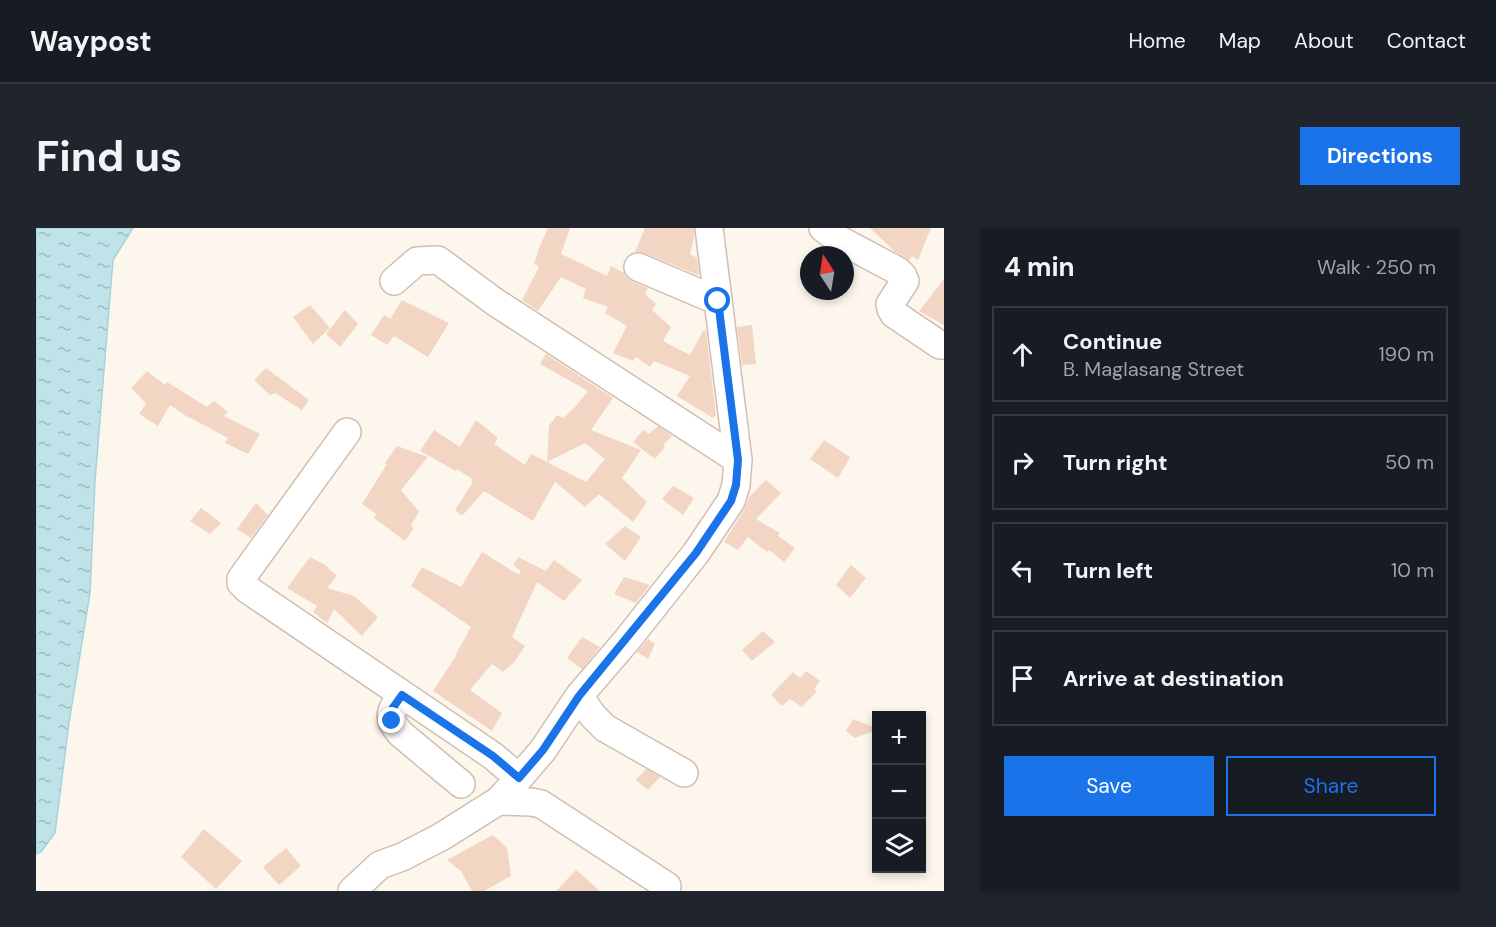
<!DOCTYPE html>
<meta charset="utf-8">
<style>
:root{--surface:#171b24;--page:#20242c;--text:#f1f3f6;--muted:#9ea1a6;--line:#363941;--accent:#1a73e8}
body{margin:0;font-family:"DM Sans",sans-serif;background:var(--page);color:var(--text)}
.controls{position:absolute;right:18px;bottom:18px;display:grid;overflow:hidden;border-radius:0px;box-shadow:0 3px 9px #0003}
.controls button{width:54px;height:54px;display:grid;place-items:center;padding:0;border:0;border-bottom:2px solid var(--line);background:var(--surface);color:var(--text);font:30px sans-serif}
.compass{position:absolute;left:764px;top:18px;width:54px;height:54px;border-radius:50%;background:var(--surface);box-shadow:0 3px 9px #0003;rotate:348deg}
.stop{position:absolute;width:18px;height:18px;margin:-14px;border:4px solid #1a73e8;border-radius:50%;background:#fff}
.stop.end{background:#1a73e8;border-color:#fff;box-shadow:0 2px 6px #0008}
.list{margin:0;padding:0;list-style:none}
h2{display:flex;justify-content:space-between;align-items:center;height:78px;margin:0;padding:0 24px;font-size:26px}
h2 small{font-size:20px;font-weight:400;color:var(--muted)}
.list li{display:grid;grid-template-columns:39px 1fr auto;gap:18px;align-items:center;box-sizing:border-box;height:96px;margin:0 12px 12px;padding:0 12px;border:2px solid var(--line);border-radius:0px}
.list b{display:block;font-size:22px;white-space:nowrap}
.list p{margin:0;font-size:20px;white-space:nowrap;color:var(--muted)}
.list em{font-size:20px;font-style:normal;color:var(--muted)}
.actions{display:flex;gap:12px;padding:18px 24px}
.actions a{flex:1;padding:14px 0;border:2px solid var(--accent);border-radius:0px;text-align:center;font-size:21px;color:var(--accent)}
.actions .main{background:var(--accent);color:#fff}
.icon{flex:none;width:33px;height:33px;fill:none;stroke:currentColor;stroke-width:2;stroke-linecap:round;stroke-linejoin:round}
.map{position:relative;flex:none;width:908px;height:663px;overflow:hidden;border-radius:0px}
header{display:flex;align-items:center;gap:36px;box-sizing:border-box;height:84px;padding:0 30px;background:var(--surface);border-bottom:2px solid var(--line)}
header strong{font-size:28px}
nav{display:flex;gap:33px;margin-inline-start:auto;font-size:21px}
.intro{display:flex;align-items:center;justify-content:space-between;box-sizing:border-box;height:144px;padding:0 36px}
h1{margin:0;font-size:42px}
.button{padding:15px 27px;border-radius:0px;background:var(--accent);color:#fff;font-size:21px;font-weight:700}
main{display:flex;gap:36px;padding:0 36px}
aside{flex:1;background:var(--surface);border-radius:0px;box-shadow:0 3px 9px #0003}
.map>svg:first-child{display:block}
.water{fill:url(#water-ripples);stroke:#a5d3da;stroke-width:1.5}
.building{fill:#f3d5c3}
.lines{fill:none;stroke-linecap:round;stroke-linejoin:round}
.minor-casing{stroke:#d1beb0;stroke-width:30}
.minor{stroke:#fff;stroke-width:27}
.route{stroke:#1a73e8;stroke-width:8}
</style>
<header>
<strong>Waypost</strong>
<nav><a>Home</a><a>Map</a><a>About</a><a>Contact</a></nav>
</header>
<div class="intro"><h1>Find us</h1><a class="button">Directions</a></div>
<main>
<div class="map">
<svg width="908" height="663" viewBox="0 0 908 663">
<defs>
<pattern id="water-ripples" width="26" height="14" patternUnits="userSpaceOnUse" patternTransform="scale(1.5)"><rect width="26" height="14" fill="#bfe3e8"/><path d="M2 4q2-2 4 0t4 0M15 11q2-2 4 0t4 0" fill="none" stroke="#a0bbbe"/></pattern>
</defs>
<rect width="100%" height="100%" fill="#fdf6ec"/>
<path class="water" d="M0,0H97L77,32L59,253L54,365L33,495L19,605L5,624L0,626Z"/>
<path class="building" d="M512,0H534L525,26L571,48L575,38L588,45L590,49L595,53L612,60L609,66L620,76L616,82L635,99L627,113L654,127L667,103H670L680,187L677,190L641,168L654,148L618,133L614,139L600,129L597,133L577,125L591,98L569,85L572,79L547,70L550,61L525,49L502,83L486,72L503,39L498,36L503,20Z
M609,0H658V9L654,26L661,30L663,45L662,47L608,25L599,24Z
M834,0H895L882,32L876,28L873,32L858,23Z
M908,51V97L883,83Z
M366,72L413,95L392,129L358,108L351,117L335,107L348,87L354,91Z
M274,77L294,100L277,116L257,89Z
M309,82L322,96L304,119L290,106Z
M716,97L720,136L706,137L701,99Z
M510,126L577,170L555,202L605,222L586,250L611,274L597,294L563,266L549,279L519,254L497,293L448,263L426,288L419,282L437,254L435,253L436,251L421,241L420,243L384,223L398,202L424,219L440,192L462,210L458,216L489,237L495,226L550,254L569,231L549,215L511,234L513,198L521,187L527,190L540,178L552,163L504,136Z
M230,140L273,172L266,182L239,165L234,167L218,152Z
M111,143L129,157L131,154L171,179L178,173L192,184L188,188L224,206L212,226L189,215L192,210L153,189V190L134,177L122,198L103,186L110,175L95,160Z
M622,198L636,208L627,217L629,219L619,231L597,214L607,202L613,206Z
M788,212L814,229L802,250L774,231Z
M361,218L392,229L365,262L383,284L375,297L378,300L369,313L338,290L340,286L326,276L351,236L349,235Z
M730,252L745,265L720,291L744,305L742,308L759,320L748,334L733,322L731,324L712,309L702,322L688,314L708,282L713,269Z
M637,258L658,270L647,287L626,271Z
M220,275L232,287L215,310L201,301Z
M165,280L185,295L174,306L154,293Z
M589,298L605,309L589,333L569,316Z
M446,324L483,347L485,343L477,337L482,329L510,343L518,332L546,352L528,373L501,354L476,409L489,418L479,433L467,444L456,436L434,462L466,485L456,503L397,463L420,428H419L435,399L375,358L386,339L425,359Z
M274,329L289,337L301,348L291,360L318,368L342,389L326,408L298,381L291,395L277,384L281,378L251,360Z
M815,337L830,350L814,370L800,357Z
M588,349L614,357L600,375L578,366Z
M727,403L739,414L716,433L706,422Z
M546,409L564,419L546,441L531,430Z
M612,411L619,416L612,431L601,424Z
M770,443L784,453L778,461L781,463L766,479L754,471L746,478L735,467L757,444L764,450Z
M817,491L840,500V502L819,510L810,503Z
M610,541L624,549L612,562L600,552Z
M168,601L206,633L180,661L145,629Z
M457,607L471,620L475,648L448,663H436L425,643L411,632Z
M250,620L265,638L243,657L227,639Z
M540,642L564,663H520Z"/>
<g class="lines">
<g class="minor-casing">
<path id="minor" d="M787,0L802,11L862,43L867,48L869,53L854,76L855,81L858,86L904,117H908
M602,39L682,73
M358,53L381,33L402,32L459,74L702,232
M311,204L205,351V355L211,361L457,528L483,550
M366,467C354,483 350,490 365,506L425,556
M543,468L557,488L569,500L648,545
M462,573L495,574L505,576L631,658
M316,663L344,637L366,629L405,609L462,573L483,550L507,522L543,468L591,412L660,325L695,273L700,257L702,232L673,0"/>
</g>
<use href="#minor" class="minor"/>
</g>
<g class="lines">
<path class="route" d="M356,493V481L366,467L457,528L483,550L507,522L543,468L660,325L695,273L700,257L702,232L682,73"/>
</g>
</svg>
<div class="controls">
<button>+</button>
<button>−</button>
<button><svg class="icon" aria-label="layers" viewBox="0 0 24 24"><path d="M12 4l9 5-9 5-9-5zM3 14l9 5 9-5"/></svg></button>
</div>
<svg class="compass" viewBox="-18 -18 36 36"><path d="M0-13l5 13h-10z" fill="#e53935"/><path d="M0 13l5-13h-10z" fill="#9ea1a6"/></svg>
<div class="stop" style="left:682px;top:73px"></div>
<div class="stop end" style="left:356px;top:493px"></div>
</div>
<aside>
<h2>4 min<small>Walk · 250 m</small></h2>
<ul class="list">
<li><svg class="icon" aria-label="ahead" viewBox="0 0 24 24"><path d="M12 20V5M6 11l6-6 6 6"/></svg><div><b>Continue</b><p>B. Maglasang Street</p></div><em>190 m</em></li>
<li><svg class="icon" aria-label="right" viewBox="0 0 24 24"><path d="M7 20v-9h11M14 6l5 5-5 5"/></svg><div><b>Turn right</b></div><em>50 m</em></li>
<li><svg class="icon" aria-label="left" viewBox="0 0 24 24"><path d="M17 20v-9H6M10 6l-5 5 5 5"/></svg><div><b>Turn left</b></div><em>10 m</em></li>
<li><svg class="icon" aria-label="arrive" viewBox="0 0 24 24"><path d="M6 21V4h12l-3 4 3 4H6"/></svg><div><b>Arrive at destination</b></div></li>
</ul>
<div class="actions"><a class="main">Save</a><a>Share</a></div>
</aside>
</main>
